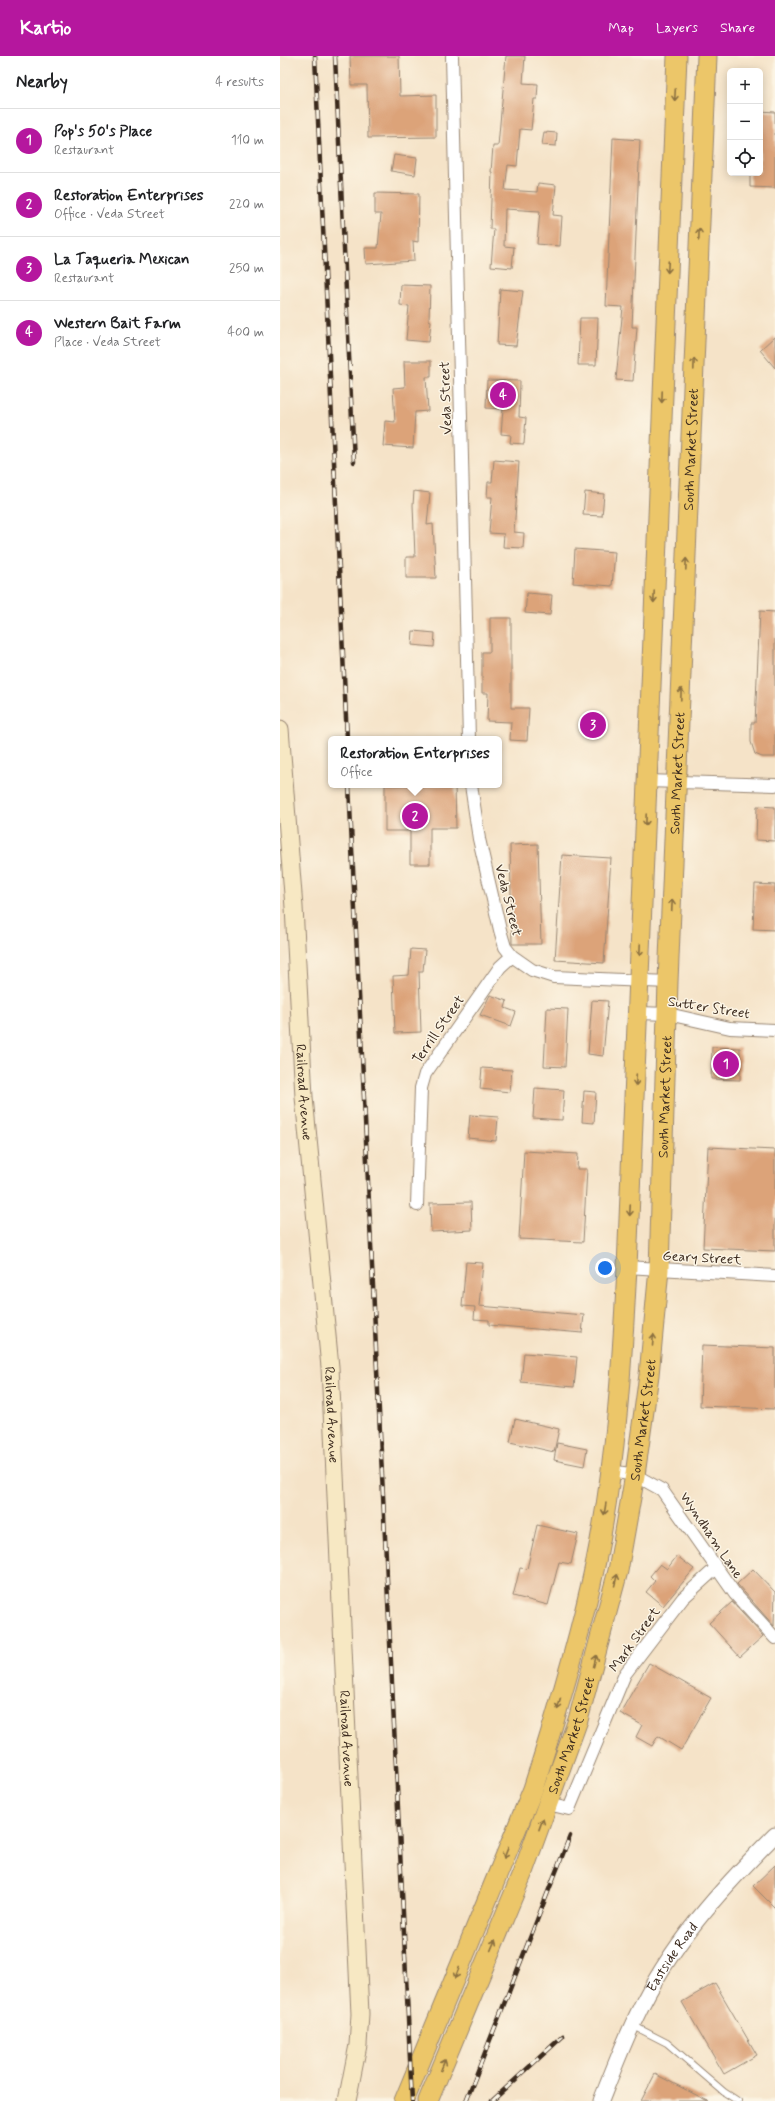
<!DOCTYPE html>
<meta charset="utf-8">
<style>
:root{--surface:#fff;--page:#f2f2f2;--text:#202124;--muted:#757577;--line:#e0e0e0;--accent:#b5179e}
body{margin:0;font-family:Mynerve,sans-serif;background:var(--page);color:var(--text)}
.controls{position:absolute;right:12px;top:12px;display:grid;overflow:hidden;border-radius:6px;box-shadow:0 2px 10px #0003}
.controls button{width:36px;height:36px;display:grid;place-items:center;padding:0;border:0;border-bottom:1px solid var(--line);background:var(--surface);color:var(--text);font:20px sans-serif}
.you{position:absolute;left:325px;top:1212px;width:14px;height:14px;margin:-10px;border:3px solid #fff;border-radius:50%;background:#1a73e8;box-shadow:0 0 0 6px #1a73e833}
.badge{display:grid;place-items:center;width:26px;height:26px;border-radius:50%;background:var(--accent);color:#fff;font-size:13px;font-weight:700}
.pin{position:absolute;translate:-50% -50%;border:2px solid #fff;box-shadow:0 1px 4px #0006}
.popup{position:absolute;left:48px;top:680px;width:174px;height:52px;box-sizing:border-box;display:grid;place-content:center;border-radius:6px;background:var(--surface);filter:drop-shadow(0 1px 3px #0005);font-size:13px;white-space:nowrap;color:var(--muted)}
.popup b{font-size:15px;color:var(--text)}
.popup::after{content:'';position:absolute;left:50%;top:100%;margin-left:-8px;border:8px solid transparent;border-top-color:var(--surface)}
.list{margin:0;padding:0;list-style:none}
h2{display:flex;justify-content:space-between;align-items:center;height:52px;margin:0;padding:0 16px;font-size:17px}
h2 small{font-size:13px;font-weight:400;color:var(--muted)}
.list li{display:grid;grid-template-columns:26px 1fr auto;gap:12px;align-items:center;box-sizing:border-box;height:64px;padding:0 16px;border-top:1px solid var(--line)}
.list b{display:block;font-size:15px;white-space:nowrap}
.list p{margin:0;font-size:13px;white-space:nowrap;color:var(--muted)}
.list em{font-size:13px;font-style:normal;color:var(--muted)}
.icon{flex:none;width:22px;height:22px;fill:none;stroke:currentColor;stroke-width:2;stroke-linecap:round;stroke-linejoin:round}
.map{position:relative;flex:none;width:495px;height:2045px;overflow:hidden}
header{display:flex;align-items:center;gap:24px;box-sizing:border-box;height:56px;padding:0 20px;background:var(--accent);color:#fff}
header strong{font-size:19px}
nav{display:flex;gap:22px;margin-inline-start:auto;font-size:14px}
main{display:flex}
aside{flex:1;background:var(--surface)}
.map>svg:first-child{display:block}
.building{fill:#dca379}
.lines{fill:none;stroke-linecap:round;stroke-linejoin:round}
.service-casing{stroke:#988673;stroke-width:8}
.minor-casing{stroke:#988673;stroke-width:14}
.tertiary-casing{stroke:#988673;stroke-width:17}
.secondary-casing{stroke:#988673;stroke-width:19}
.primary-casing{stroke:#988673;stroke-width:21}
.service{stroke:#fff;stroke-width:6}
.minor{stroke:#fff;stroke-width:12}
.tertiary{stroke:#fff;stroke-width:15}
.secondary{stroke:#f7e8c3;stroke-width:17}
.primary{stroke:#ecc669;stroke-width:19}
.rail-casing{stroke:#3b2a1e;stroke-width:4.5}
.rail{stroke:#fcf5e5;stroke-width:3;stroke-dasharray:9;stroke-linecap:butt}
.oneway{stroke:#8b7040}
.labels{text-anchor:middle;stroke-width:3;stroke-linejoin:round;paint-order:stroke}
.street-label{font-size:14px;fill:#3b2a1e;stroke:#fcf5e5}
</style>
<header>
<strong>Kartio</strong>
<nav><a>Map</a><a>Layers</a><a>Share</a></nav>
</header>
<main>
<aside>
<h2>Nearby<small>4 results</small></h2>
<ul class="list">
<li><span class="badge">1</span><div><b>Pop's 50's Place</b><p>Restaurant</p></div><em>110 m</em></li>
<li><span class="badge">2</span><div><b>Restoration Enterprises</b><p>Office · Veda Street</p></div><em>220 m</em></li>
<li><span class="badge">3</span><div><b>La Taqueria Mexican</b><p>Restaurant</p></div><em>250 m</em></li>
<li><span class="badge">4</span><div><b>Western Bait Farm</b><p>Place · Veda Street</p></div><em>400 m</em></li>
</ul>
</aside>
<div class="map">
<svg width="495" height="2045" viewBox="0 0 495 2045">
<rect width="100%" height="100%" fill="#fcf5e5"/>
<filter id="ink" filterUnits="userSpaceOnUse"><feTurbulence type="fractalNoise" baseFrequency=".025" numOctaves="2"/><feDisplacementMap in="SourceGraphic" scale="8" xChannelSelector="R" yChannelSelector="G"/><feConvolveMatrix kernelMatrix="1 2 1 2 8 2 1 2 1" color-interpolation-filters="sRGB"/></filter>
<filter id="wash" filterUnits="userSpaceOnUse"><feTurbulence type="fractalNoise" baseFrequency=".012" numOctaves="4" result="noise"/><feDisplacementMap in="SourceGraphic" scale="16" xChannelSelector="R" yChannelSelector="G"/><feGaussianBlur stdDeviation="0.9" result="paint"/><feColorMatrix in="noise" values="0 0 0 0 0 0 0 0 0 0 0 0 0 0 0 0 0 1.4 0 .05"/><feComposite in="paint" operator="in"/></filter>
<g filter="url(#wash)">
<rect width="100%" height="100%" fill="#f5e3c8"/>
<g id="blocks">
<path class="building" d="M70,0H119L120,40L156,39V81L88,82L87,29H71Z
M226,0H245L243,27L258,28L257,43H254L251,74L240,73L237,110L228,109L225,134L257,136L258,127L276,129L273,159L282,160L280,190L257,188L260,155L225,153L224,190L234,191L232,212L211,210L214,173H210L212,116H211L213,90H218Z
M480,55L495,56V132L470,131V117H480Z
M264,76L277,77L276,90L262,89Z
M333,82L360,84L352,271H357L353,325L336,324L343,251L326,250Z
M114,99L137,102L135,119L111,115Z
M95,137L139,138L138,186L133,185L134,205L86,208L85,192H98L101,158H95Z
M121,229L150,230L149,264L151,265L149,286L126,284L129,250L120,249Z
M220,233L243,235L236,290L217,289Z
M300,262H318L316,309H298Z
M495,280V312L480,294Z
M124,305H151V321H146L148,355L135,356L133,392L103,390L105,365L115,366L113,332L125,331Z
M207,324L240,325L239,361L246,362L244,388L230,387L231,379L221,378L223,353L206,352Z
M214,404L239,406L234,476L244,477L243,492L223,491L224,478L209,477L212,441H207L208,426H212Z
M134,435L150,437L147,469L153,468L156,522H126V501H135L133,449Z
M305,436L324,438L322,460L303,459Z
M295,493L335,496L332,530L293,527Z
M247,537L272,539L270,559L245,557Z
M480,555L495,556V701H482L475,698L471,686V667H475Z
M210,562H231V652H249L247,685L230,684L231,666L207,665L208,637H202V596H210Z
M133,575L155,577L154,591L132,589Z
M105,729H175L176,772H150V808H130V775H105Z
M477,750L495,751V785L476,784Z
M258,788L261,888H232L230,789Z
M282,799L331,802L324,907L275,904Z
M475,828L495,829V874L473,873Z
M131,893L145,894L143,915H139L141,976L115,977L113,920L129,919Z
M210,939L227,945L225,952L236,956L231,970L200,959Z
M312,944L328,945L323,1000L308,998Z
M267,952L288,953L285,1011L264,1010Z
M432,991L460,992V1024L431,1023Z
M202,1012L232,1014L230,1036L200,1033Z
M255,1032L284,1034L282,1064L253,1062Z
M304,1035L316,1036L314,1067L302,1066Z
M190,1059L218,1061L216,1085L188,1082Z
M428,1091L495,1094V1195L423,1192Z
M244,1095L298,1098L297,1113H307L303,1186L239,1183Z
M191,1146L192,1174L151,1176L150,1147Z
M186,1206L203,1207L199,1250L304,1259L302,1277L209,1269V1264L194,1263L195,1251L182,1250Z
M422,1289L495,1292V1353L420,1350Z
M244,1297L297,1301L294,1331L241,1326Z
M235,1363L279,1373L274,1396L230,1386Z
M277,1387L307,1393L304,1410L274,1404Z
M257,1469L298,1478L291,1508L279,1506L268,1549L233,1540L240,1512L247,1513Z
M397,1500L414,1513L383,1550L366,1536L375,1525L370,1520L380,1508L387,1513Z
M473,1513L495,1536L494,1570L457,1528Z
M452,1546L483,1580L460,1601L429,1567Z
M369,1607L431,1642L401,1694L378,1680L372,1690L356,1681L362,1669L340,1657Z
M495,1809V1852L473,1830Z
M435,1927L477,1999L444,2018L402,1946Z
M375,2018L428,2045H361Z"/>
</g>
</g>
<g filter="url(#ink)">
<use href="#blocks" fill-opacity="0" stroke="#988673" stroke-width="1"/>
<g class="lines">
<g class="service-casing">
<path id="service" d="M352,1969L387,1987L444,2036L458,2045"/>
</g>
<g class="minor-casing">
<path id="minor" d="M172,0L189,683
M367,725L495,729
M191,729L199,783L220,874L225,891L232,900L252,914L274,921L388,926
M359,957L388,958L450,972L495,974
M137,1149L141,1032L145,1018L220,911L232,900
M347,1211L495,1220
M331,1415L355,1419L382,1434L455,1538L495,1582
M268,1748L289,1753L345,1618L403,1542L435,1513"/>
</g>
<g class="tertiary-casing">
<g id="tertiary">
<path id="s1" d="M321,2045C332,2017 343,1988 356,1961C389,1890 441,1833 495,1779"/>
</g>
</g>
<g class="secondary-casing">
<g id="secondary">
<path id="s2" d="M0,673L14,851L24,1041L50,1311L80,1958L78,1989L67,2045"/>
</g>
</g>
<g class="primary-casing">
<g id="primary">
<path d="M124,2045L253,1733C277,1658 300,1582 316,1505C336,1408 342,1309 347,1211L397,0"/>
<path id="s3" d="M148,2045L243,1816L298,1664L338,1515L355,1419L369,1319L379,1213L388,926L427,0"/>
</g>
</g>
<use href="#service" class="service"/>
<use href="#minor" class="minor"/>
<use href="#tertiary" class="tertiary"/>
<use href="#secondary" class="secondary"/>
<use href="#primary" class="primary"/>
<g class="rail-casing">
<path id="rail" d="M35,0L67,683
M55,0L74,406
M69,729L132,2045
M186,2045L290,1780
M212,2045L283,1980"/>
</g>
<use href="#rail" class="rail"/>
</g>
<defs><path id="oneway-shaft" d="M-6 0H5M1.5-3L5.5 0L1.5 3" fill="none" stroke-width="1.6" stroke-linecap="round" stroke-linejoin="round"/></defs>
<g class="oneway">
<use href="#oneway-shaft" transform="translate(395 39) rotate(93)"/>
<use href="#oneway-shaft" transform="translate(419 178) rotate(-88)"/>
<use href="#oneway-shaft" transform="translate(388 211) rotate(93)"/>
<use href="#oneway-shaft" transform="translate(414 308) rotate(-88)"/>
<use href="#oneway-shaft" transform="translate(382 341) rotate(92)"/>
<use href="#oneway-shaft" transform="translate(406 508) rotate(-88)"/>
<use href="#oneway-shaft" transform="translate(374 541) rotate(92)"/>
<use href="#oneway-shaft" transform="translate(401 638) rotate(-88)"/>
<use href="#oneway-shaft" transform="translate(366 764) rotate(92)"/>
<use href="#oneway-shaft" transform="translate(392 849) rotate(-87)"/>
<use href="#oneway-shaft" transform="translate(360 894) rotate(92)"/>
<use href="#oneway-shaft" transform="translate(356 1024) rotate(93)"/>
<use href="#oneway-shaft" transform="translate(350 1154) rotate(93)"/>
<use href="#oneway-shaft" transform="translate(373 1284) rotate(-85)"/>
<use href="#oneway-shaft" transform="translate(325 1453) rotate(99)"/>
<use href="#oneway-shaft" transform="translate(336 1524) rotate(-76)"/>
<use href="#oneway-shaft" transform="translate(315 1605) rotate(-76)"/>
<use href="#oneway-shaft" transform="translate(279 1648) rotate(106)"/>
<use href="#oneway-shaft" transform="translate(261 1768) rotate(-70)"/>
<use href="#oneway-shaft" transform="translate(226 1797) rotate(112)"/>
<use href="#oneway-shaft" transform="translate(213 1889) rotate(-67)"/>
<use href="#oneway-shaft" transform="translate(177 1917) rotate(112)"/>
<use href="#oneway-shaft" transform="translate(163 2009) rotate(-68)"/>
</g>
</g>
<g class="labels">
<g class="street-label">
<text transform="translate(165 342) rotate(-92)" y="5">Veda Street</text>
<text dy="5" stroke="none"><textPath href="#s3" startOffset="1689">South Market Street</textPath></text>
<text dy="5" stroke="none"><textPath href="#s3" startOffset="1365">South Market Street</textPath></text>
<text transform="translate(229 844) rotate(76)" y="5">Veda Street</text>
<text transform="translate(429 951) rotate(9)" y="5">Sutter Street</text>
<text transform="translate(158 973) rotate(-55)" y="5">Terrill Street</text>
<text dy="5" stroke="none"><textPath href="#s2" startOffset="364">Railroad Avenue</textPath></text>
<text dy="5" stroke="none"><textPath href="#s3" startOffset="1041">South Market Street</textPath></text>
<text transform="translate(422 1201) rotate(3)" y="5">Geary Street</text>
<text dy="5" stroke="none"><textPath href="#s2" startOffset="688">Railroad Avenue</textPath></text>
<text dy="5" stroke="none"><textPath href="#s3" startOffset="717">South Market Street</textPath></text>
<text transform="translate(432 1479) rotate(56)" y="5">Wyndham Lane</text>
<text transform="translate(354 1583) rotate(-54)" y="5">Mark Street</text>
<text dy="5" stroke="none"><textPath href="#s3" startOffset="393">South Market Street</textPath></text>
<text dy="5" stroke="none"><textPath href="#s2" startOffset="1012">Railroad Avenue</textPath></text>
<text dy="5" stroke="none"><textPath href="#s1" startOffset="161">Eastside Road</textPath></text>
</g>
</g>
</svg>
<div class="controls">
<button>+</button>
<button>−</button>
<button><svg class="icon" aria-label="locate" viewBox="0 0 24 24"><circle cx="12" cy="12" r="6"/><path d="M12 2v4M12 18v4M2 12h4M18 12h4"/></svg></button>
</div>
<div class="you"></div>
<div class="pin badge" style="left:446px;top:1008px">1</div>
<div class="pin badge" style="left:135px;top:760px">2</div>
<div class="popup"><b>Restoration Enterprises</b>Office</div>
<div class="pin badge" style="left:313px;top:669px">3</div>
<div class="pin badge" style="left:223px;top:339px">4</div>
</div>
</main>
